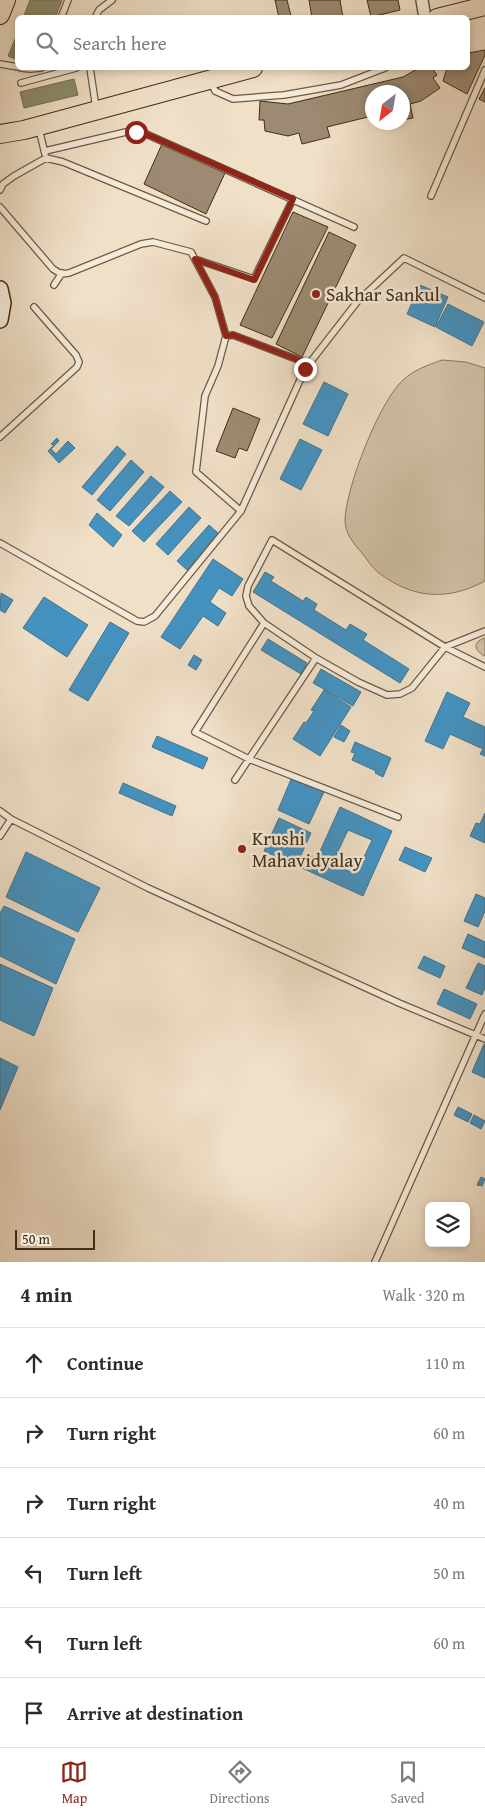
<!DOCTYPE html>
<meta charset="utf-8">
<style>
:root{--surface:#fff;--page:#f7f7f7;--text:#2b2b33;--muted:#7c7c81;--line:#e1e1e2;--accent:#8f2418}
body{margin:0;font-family:"Gentium Book Plus",serif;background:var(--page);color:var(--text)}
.controls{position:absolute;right:15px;bottom:15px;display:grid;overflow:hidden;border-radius:8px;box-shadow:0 2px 8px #0003}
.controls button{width:45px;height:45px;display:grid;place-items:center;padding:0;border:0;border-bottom:1px solid var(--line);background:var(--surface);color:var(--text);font:25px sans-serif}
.compass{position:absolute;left:365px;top:85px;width:45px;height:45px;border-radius:50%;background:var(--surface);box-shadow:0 2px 8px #0003;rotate:211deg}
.scale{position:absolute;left:15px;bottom:12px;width:80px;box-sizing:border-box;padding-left:5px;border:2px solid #412d14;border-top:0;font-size:14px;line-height:18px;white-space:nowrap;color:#412d14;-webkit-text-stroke:4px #f5ebdb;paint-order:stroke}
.stop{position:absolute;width:15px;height:15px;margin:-11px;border:4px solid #8f2418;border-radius:50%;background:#fff}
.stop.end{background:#8f2418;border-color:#fff;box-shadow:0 1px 5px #0008}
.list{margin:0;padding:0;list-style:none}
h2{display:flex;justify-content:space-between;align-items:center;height:65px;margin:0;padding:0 20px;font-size:21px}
h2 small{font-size:16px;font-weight:400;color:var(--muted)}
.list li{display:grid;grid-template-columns:32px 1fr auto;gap:15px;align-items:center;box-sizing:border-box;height:70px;padding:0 20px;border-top:1px solid var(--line)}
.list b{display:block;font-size:19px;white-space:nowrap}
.list em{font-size:16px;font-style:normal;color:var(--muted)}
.icon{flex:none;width:28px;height:28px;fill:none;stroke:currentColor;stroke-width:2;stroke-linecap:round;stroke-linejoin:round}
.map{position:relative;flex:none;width:485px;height:1262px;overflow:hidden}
.search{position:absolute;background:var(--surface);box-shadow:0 2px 8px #0003;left:15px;right:15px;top:15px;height:55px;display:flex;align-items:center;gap:12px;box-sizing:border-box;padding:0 18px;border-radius:8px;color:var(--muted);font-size:19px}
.sheet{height:485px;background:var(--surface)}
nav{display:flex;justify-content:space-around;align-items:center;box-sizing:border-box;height:70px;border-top:1px solid var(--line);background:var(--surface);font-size:14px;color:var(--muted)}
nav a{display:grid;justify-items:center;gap:2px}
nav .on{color:var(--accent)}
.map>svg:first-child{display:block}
.green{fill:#d2c2a9;stroke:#8a785e}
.schools{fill:#4393c3;stroke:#42748e;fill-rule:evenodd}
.industry{fill:#8c8c6e;stroke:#767053}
.building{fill:#9c8a72;stroke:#412d14}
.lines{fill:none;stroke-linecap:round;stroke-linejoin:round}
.lane-casing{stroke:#6d5a41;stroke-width:8}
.street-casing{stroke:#6d5a41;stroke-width:14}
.secondary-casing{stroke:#412d14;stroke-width:18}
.primary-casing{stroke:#412d14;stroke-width:20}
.lane{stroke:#f5ebdb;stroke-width:5.5}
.street{stroke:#f5ebdb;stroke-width:11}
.secondary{stroke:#f5ebdb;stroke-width:15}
.primary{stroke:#f0e0c8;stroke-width:18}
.route{stroke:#8f2418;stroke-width:6}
.poi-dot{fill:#8f2418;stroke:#f5ebdb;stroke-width:2}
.labels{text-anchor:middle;stroke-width:5;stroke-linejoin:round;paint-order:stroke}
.poi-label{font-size:19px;fill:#412d14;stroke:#f5ebdb;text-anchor:start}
</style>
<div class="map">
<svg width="485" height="1262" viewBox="0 0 485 1262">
<rect width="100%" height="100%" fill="#f0e0c8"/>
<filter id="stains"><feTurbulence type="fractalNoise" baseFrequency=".004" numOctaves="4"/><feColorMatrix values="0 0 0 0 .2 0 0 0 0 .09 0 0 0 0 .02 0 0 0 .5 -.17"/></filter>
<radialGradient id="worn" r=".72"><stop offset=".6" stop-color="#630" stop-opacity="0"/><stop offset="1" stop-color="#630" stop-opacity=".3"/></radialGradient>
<path class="green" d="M442,360L466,362L485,368V581C448,601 413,599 379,573C372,568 367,559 362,553C353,543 345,533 345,520C346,487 379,403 402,381C413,370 428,365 442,360Z
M485,638V656C474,651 472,642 485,638Z"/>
<path class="schools" d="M420,285L448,297L435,327L407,314Z
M448,304L484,322L472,346L436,327Z
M324,382L348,394L328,436L303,424Z
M57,438L59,441L51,449L56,454L68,441L75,448L59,463L48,451L54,445L51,444Z
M300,439L322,450L301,490L280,479Z
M117,446L126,454L92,495L82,487Z
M131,460L144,472L110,511L97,500Z
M151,476L164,487L129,526L116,516Z
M170,491L182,502L144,542L132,531Z
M189,507L201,518L168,555L156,544Z
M97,513L122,535L113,547L89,525Z
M209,525L219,534L187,570L177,561Z
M213,559L243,579L232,596L219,588L210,602L226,613L218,626L203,616L180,649L161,637Z
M265,572L274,577L271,581L303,601L306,597L317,604L314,610L346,630L350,624L367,634L363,640L409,669L400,683L253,592Z
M1,593L13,600L5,613L0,610Z
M44,597L88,625L67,657L23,628Z
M110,622L129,633L88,701L69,690Z
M268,639L307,663L301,674L261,650Z
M194,655L202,660L196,670L188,665Z
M321,669L361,692L353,706L313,683Z
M324,690L351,707L320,756L293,739L304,722L306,723L314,711L311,710Z
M447,692L470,703L463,717L485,727V756L480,754L483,749L450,734L443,749L425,741Z
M341,725L350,731L344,742L334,737Z
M157,736L208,758L203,769L152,747Z
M355,742L391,758L383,777L375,773L376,771L352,760L355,753L351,752Z
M292,777L324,792L309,824L278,810Z
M123,783L176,806L172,816L119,793Z
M340,807L392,831L363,896L302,868L309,855L317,858ZM348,830L372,840L356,874L332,864Z
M485,813V843L470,836L476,823L480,824Z
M279,818L311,833L296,866L264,851Z
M405,847L432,858L425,872L399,860Z
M26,852L100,888L78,932L6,897Z
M476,894L485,898V911L478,927L464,921Z
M4,906L75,939L56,984L0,956V913Z
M468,934L485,942V958L462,948Z
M424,956L445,966L440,978L418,968Z
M478,963L485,966V988L482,995L466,988Z
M0,964L53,988L34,1036L0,1020Z
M444,989L477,1004L470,1019L437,1004Z
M484,1044H485V1078L472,1072Z
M0,1058L18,1067L0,1110Z
M458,1107L472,1114L468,1122L454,1115Z
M474,1115L485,1121L481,1129L470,1123Z
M481,1177L485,1179L482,1186L477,1185Z"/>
<path class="industry" d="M30,0H62L55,18H23Z
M18,32V60L8,56Z
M74,79L78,95L24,108L20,92Z"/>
<path class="building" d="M275,0H287L291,16L279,18Z
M309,0H340L343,18H312Z
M367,0H398L400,10L371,17Z
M485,50V55L467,94L443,81L447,68H468V53Z
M419,68H432L437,75L433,78L440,88L421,101L410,104L413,118L402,120V92H372V116L327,127L330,137L302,144L299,133L288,136L265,131L264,120H259L260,101L288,104L403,77Z
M485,88V102L479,99Z
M162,144L225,173L206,214L144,184Z
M293,212L328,227L272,338L240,325Z
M329,232L356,245L302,357L276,344Z
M233,408L260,419L247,451L239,448L235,458L216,451Z"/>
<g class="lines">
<g class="lane-casing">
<path id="lane" d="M61,18L68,0
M95,18L99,10L112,0
M0,64L18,67
M21,68L30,69L41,68
M90,68L96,108
M211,81L215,91L233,99L284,95L341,85L385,68
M21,83L76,68
M39,129L45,154
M45,151L126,132L146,134L354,227
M0,190L3,184L14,176L46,158L63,162L206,221
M431,196L485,70
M0,207L53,269L61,274L69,273L141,244L153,242L191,252L215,297L226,336L218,366L205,396L196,472L241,511
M195,259L254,279L293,199
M54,285L62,273
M226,336L233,335L309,364
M0,437L77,367L79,362L76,355L34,307
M0,543L137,621L144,622L155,616L241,511L305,369L357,302L404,258L485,298
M264,623L195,732L249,759L398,817
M485,631L445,647L412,688L400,694L387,695L358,682L316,658L264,623L249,606L246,596L248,586L272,540L445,647L485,667
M235,780L316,658
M0,811L11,819L148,888L399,1003L485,1039
M0,836L11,819
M375,1262L485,1014"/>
</g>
<g class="street-casing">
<path id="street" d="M422,0L425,18"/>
</g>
<g class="secondary-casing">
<path id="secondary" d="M0,289L3,303L0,320"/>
</g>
<g class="primary-casing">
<path id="primary" d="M0,15L6,0
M437,18L485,6
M0,134L24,130L253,68"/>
</g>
<use href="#lane" class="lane"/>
<use href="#street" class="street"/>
<use href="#secondary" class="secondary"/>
<use href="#primary" class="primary"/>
</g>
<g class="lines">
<path class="route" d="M136,132L146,134L293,199L254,280L195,259L215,297L226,336L233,335L309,364L305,369"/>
</g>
<g class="poi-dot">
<circle cx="316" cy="294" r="5"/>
<circle cx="242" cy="849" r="5"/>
</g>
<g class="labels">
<g class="poi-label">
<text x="326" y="301">Sakhar Sankul</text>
<text x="252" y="845">Krushi<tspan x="252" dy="22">Mahavidyalay</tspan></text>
</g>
</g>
<rect width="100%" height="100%" filter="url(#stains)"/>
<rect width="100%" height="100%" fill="url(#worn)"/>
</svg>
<div class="controls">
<button><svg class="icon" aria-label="layers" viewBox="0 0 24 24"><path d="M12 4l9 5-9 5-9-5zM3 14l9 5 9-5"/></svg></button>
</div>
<svg class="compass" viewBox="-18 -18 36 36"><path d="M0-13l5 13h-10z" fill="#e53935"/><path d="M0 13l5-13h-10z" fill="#7c7c81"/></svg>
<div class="scale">50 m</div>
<div class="stop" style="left:136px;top:132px"></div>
<div class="stop end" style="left:305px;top:369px"></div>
<div class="search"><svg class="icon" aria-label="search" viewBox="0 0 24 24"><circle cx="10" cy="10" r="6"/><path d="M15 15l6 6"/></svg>Search here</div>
</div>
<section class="sheet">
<h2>4 min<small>Walk · 320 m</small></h2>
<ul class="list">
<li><svg class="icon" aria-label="ahead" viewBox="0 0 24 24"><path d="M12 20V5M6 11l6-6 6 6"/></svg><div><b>Continue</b></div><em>110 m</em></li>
<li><svg class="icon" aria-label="right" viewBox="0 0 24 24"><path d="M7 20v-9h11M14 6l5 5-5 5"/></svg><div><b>Turn right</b></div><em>60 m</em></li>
<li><svg class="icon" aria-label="right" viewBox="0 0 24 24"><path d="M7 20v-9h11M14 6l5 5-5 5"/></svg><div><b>Turn right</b></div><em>40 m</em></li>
<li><svg class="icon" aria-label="left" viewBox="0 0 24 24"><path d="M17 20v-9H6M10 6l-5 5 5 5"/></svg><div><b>Turn left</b></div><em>50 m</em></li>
<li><svg class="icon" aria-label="left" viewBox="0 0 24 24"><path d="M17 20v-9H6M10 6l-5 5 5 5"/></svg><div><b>Turn left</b></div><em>60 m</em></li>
<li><svg class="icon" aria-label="arrive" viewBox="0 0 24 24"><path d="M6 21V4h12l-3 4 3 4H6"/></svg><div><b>Arrive at destination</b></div></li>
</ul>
</section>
<nav>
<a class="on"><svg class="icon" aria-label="map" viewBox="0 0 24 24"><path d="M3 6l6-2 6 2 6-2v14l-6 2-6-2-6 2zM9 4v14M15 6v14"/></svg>Map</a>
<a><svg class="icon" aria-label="directions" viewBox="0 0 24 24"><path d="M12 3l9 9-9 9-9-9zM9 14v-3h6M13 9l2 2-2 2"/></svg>Directions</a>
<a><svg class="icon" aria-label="saved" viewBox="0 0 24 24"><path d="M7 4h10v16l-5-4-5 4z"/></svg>Saved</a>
</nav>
